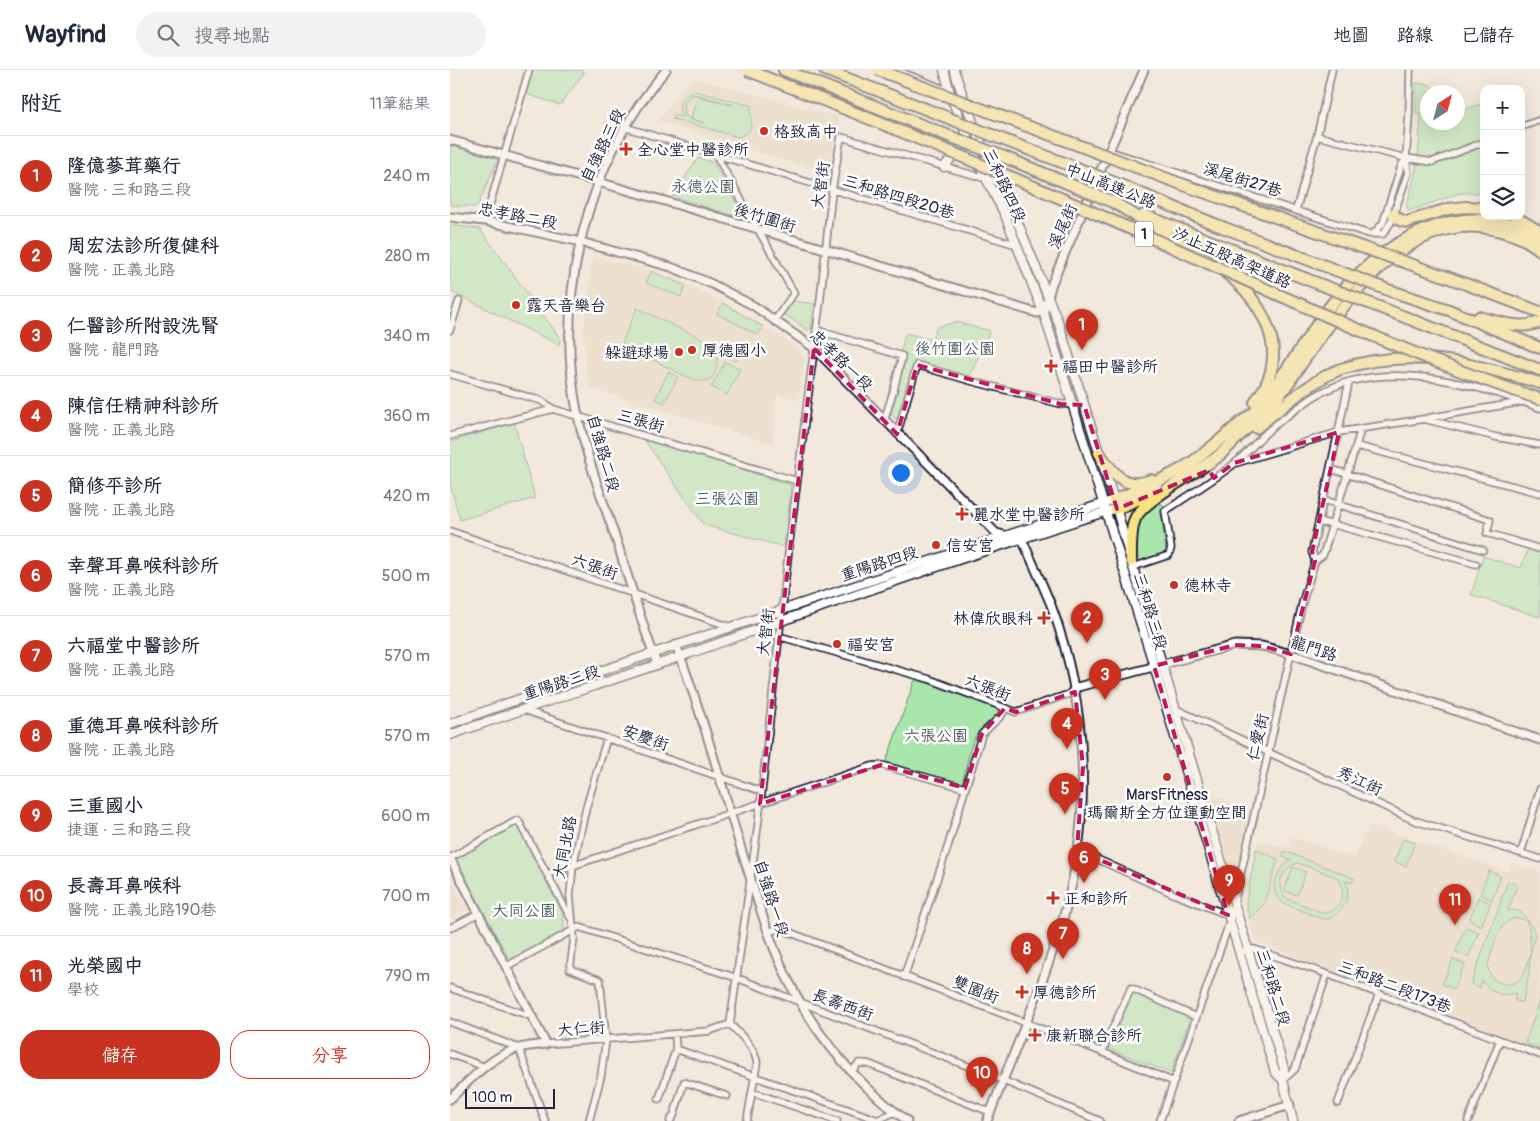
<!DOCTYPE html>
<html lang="zh-TW">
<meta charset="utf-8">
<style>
:root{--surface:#fff;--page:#f2f2f3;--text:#1f2937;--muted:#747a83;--line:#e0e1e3;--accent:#c8321e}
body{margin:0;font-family:Pangolin,"LXGW WenKai TC",sans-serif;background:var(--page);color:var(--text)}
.controls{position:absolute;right:15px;top:15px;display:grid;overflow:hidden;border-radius:10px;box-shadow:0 5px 20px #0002}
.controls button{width:45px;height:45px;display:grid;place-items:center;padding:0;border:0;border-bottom:1px solid var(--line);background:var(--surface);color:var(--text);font:25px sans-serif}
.compass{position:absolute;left:970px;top:15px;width:45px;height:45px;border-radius:50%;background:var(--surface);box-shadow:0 5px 20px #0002;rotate:36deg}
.scale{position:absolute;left:15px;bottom:12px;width:90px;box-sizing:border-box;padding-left:5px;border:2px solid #22223b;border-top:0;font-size:14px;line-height:18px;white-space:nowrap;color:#22223b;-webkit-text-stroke:4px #fff;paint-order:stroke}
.you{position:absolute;left:450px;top:402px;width:18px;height:18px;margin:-12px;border:4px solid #fff;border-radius:50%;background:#1a73e8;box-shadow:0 0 0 8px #1a73e833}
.badge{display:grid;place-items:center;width:32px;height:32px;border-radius:50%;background:var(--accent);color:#fff;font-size:16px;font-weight:700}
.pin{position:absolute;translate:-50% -41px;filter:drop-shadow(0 1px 2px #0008)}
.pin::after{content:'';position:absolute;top:26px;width:18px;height:15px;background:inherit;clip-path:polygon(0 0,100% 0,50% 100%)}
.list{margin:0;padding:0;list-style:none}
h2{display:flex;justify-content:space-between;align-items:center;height:65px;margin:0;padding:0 20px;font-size:21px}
h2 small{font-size:16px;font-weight:400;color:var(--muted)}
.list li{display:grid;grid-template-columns:32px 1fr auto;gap:15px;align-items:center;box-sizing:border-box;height:80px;padding:0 20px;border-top:1px solid var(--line)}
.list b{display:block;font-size:19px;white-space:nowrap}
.list p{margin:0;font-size:16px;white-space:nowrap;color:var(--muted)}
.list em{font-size:16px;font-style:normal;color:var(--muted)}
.actions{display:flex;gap:10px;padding:15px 20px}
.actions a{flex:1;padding:11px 0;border:1px solid var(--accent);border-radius:20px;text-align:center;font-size:18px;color:var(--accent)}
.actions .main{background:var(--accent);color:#fff}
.icon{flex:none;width:28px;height:28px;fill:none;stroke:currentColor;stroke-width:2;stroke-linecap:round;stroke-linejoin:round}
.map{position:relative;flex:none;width:1090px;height:1051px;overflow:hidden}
header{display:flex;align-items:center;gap:30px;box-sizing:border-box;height:70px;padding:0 25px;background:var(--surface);border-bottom:1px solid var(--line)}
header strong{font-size:24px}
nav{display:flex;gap:28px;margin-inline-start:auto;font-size:18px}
.search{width:350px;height:45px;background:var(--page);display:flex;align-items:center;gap:12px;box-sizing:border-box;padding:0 18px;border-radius:28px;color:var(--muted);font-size:19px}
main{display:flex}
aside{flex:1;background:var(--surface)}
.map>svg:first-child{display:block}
.built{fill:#e8d8c2}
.green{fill:#a8e6ac;stroke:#658474;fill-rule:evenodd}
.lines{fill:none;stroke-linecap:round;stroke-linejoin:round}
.minor-casing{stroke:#22223b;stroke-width:9}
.tertiary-casing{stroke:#22223b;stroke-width:11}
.secondary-casing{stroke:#22223b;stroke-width:11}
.motorway-casing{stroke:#22223b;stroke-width:14}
.minor{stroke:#fff;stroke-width:5.5}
.tertiary{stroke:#fff;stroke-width:7}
.secondary{stroke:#fff;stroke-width:8}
.motorway{stroke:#f7e281;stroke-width:10}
.motorway-bridge-casing{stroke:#22223b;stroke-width:14;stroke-linecap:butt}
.motorway-bridge{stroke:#f7e281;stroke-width:10}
.marked{fill:none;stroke:#c2185b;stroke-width:4;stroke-dasharray:10 6;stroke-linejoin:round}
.poi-dot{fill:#c8321e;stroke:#fff;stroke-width:2}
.labels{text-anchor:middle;stroke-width:5;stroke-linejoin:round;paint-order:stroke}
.shield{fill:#fff;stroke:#646476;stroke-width:1}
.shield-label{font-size:15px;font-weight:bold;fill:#22223b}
.poi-label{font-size:16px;fill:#22223b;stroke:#fff;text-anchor:start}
.street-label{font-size:16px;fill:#22223b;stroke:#fff}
.park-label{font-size:16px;fill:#4a5d5d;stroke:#fff}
</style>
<header>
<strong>Wayfind</strong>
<div class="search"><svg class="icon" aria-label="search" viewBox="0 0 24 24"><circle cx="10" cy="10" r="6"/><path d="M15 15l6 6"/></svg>搜尋地點</div>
<nav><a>地圖</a><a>路線</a><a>已儲存</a></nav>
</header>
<main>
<aside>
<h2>附近<small>11筆結果</small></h2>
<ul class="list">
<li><span class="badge">1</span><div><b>隆億蔘茸藥行</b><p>醫院 · 三和路三段</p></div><em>240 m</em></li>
<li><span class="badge">2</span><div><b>周宏法診所復健科</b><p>醫院 · 正義北路</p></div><em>280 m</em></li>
<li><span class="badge">3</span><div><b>仁醫診所附設洗腎</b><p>醫院 · 龍門路</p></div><em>340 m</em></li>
<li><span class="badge">4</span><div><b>陳信任精神科診所</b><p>醫院 · 正義北路</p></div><em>360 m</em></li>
<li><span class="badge">5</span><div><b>簡修平診所</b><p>醫院 · 正義北路</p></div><em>420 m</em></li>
<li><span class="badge">6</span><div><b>幸聲耳鼻喉科診所</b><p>醫院 · 正義北路</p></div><em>500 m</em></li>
<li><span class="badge">7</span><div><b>六福堂中醫診所</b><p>醫院 · 正義北路</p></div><em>570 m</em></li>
<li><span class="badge">8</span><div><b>重德耳鼻喉科診所</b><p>醫院 · 正義北路</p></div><em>570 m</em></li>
<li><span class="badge">9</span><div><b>三重國小</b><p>捷運 · 三和路三段</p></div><em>600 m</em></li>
<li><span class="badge">10</span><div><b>長壽耳鼻喉科</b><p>醫院 · 正義北路190巷</p></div><em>700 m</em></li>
<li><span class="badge">11</span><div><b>光榮國中</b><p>學校</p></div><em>790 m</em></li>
</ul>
<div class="actions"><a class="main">儲存</a><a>分享</a></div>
</aside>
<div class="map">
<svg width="1090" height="1051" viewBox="0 0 1090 1051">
<rect width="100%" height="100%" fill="#f2e8db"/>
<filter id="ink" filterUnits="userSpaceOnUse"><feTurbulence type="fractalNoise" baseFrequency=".02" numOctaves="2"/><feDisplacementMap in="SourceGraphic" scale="10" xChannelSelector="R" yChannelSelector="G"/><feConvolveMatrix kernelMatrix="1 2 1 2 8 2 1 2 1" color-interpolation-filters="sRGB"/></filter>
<g filter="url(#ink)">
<path class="built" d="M243,8L389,47L378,104L209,51L225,28Z
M143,186L203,201L237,214L268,229L342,273L355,287L349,330L327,324L323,374L140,318L136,304L134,258Z
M761,723L799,743L787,798L783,799L780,798L758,724Z
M919,755L1058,802L1061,793L1090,802V980L869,896L805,870L793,834L808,771L839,778L841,767L904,788Z
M0,806L17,840L0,849Z"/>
<path class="green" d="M83,0H132L134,3L110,35L76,24Z
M966,13L979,14L985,22H978V52H1008V42L1033,33L1034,123H1010L959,141L956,134C968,106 969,76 971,45L966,44Z
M245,21L302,36C298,49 309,60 288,67L223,49L224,45L232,47C226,35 231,23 245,21ZM241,25H247L283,35L248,26L244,36L248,38L244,37L241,49L255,53L240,49L235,45L234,33Z
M0,73L49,87L27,137L0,135Z
M248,88L263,92L296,150L222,126Z
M0,155L30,159L110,268L109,275L0,221Z
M201,201L236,216L231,227L196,213Z
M344,231L365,234L361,258L357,260L334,244Z
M273,233L313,257L308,265L267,244Z
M187,238L288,286L286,291L267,283C270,327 241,309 217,297C202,289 187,282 172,273Z
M506,252L540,261L519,308L466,291L450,353L441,344L456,285L450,283L456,263L482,270L487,257Z
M275,292L290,299L277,325L261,317Z
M218,302L228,307L214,333L205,329Z
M64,353L85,428L10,450L0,415V372Z
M193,368L341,415L334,477L254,455Z
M709,432L714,436L711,441L716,481L714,483L691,491L687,488C682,464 686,444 709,432Z
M1078,479L1090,483V547L1021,525L1033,486L1071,498Z
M467,610L505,621L552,639C546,648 537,653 529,661C520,671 516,700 512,714L436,692L464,612Z
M68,755L112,837L115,863L60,891L6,789Z
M953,769L965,773L956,796L944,792Z
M806,779L828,789L814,834L800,848L796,833Z
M834,781L904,808L902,813L895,811C896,813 897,815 898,818C900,829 888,850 875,849C868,848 860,844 853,841C848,839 841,837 835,834C815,822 826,801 840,790L832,787ZM848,793L886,807C898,817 892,843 874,843L836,828C823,815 834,797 848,793Z
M843,797L856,802L847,825L834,821Z
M1039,801L1051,806L1042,830L1030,824Z
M1058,811L1067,815L1058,841C1090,830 1081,908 1072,933L1064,930L1066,923C1052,927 1041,923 1032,911L1030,918L1021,914ZM1067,848C1090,852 1086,870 1079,887C1077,893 1076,900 1073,905C1067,916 1051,917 1043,908C1041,905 1039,902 1038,898C1038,890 1048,860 1054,855C1057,851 1062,849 1067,848Z
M1028,827L1041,833L1031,856L1019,850Z
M1016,857L1029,862L1018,887L1005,882Z
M1003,889L1015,894L1004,919L992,914Z
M683,922L740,948L721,1003L657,978Z
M1090,930V978L1075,973Z"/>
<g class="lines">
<g class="minor-casing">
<path id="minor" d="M446,0L499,21
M174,57L567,175
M1071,57L1090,50
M867,66L956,88L982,92L1034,72
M659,81L919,164H933L941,152L958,103L956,88L959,46L960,0
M266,85L344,223L325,250
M846,140L867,66L882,0
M35,151L79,0
M924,163L933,153L951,96L956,88
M0,260L9,231
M366,260L452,286L444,319L434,351
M0,304L92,331L103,339L347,411
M978,348L1072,332
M447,364L467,295L521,311L611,334L634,335
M0,366L103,339
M907,376L1090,423
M786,393L889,362L974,349L1046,367L1090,375
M881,399L1040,450L1037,463L1090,479
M874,430L1033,480
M869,452L882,454L1026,494
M0,461L281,557
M865,491L873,485L911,359
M683,497L719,485L721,478L715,441C738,426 762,411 784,394C796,384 806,372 817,362C829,351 849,337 862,328C928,285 1023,313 1090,338
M328,566L479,609L566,642L619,624L624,618
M726,639L963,750L1090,789
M74,640L311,721
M627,780L724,824L778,845
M1071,783L1090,719
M0,788L68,750L120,847
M98,804L422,696L431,695L515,718
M0,858L29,843
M318,861L331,859L652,982L724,1012
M789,882L804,879L877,904L1090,985
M57,896L129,857L287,908L523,998L650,1051
M454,907L497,779L532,664L552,645L555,638
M0,918L83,947
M0,952L69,978L95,1051
M280,954L308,755L340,468L370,232L382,120L391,67L551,113
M280,954C290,965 305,977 307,993L297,1051
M96,974L259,961L280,954
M226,979L428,1050
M652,982L681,918L746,947
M0,984L35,997
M401,1002L409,993L419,994L540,1042
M833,1010L845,999L877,904
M302,1022L387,1051
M209,1029L226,979L225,964
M888,1033L929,924
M139,1051L151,1006L156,970L150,910L120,899L124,868L120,825L123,796L136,738L157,668
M220,1051L224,1045L234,1012L277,1026
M425,1051L445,1042
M710,1051L780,851L853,530L865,491L862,482L899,312
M1018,1051L1050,970"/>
</g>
<g class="tertiary-casing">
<path id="tertiary" d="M0,70L215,131L587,243L595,238L602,213L694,0
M0,147L35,151L131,172L221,197L262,214L304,236L364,278L546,463L557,466
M226,575C252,643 271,713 292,782C304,818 314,855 329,890C356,954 401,1010 457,1051
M207,594C192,554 180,513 167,472C153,431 137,389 128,346C103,226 136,93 216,0
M624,618L785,575L812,576L841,584L1090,670
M0,788L96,974C87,975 77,976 69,978C41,986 20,1010 0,1029
M537,1051C563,984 592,918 613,849C643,747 638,634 601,535C592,513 582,491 572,469L567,468
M789,1051L840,1035"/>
</g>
<g class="secondary-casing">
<path id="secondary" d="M494,0L502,30L532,101L555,145L595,247L704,596L825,1002L833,1010
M504,0L514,29L537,88L555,121L609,254L664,430L681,491L834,999L833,1010L843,1051
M494,97L517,69
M0,654C67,629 136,606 204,583C357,531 511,481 664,430
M0,665C77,637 155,613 232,586C374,536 517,485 661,440"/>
</g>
<g class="motorway-casing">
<path id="motorway" d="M334,0L494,64
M375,0L491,45
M549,68L627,98
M559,89L624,116
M675,117L767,155L883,199
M663,132L758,190
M944,143V146L952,151L957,152L998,139L1016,137L1034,138
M694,145L864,212
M1064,146L1087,160
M776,203C810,229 837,274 815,317C812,322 808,327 805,333
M941,221L999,240L1090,278
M929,237L1090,300
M1029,247C1049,252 1070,260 1090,252
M806,358C830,339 863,309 891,299C960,276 1023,294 1090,313
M649,383C663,402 673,421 701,410
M664,430C688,420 711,411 733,398C753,386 771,369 789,354C795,349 802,345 807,340C816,330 824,317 832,306C848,283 864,258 881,235C930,171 1013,121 1090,168
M666,439L709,421
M681,491C681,478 680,461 685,449C693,430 747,402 766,388C775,381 783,372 791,364C802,354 813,344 823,333C837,318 847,299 859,283C897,229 955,149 1031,157C1052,160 1074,166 1090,180"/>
</g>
<use href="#minor" class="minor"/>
<use href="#tertiary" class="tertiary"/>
<use href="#secondary" class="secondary"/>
<use href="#motorway" class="motorway"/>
<g class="motorway-bridge-casing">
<path id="motorway-bridge" d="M297,0C428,51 559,105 688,162C820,220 952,284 1090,329
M428,0L742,118L997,207L1090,242
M491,45L549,68
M494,64L559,89
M627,98L675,117
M624,116L663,132
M883,199L941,221
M864,212L929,237"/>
</g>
<use href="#motorway-bridge" class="motorway-bridge"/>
</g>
</g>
<path d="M0 0H1090V1051H0ZM364,278L447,364L467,295L611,334L634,335L667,439L759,400L764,408L784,393L889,362L862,482L865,491L841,584L812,576L785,575L704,596L778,845L627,780L633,697L625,622L566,642L555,638L532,664L515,718L431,695L310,734Z" fill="#f2e8db" fill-opacity=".55" fill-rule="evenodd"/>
<path class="marked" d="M364,278L447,364L467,295L611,334L634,335L667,439L759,400L764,408L784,393L889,362L862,482L865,491L841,584L812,576L785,575L704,596L778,845L627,780L633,697L625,622L566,642L555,638L532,664L515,718L431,695L310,734Z"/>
<g class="poi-dot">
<circle cx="314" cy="61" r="5"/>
<path d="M173.5 71.5h5v5h5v5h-5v5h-5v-5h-5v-5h5z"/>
<circle cx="66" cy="235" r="5"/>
<circle cx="242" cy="280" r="5"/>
<circle cx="229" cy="282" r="5"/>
<path d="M598.5 288.5h5v5h5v5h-5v5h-5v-5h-5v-5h5z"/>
<path d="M509.5 436.5h5v5h5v5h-5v5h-5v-5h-5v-5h5z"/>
<circle cx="486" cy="475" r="5"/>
<circle cx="724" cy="515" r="5"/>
<path d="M591.5 540.5h5v5h5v5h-5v5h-5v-5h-5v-5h5z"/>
<circle cx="387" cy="574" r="5"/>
<circle cx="717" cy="707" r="5"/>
<path d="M600.5 820.5h5v5h5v5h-5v5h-5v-5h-5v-5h5z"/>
<path d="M569.5 914.5h5v5h5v5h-5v5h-5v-5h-5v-5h5z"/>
<path d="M582.5 957.5h5v5h5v5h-5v5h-5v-5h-5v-5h5z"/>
</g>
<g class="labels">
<rect class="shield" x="685" y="151.5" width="18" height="25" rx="4"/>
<g class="shield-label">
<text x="694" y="169">1</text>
</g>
<g class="poi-label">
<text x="324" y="67">格致高中</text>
<text x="187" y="85">全心堂中醫診所</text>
<text x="76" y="241">露天音樂台</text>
<text x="252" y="286">厚德國小</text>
<text x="219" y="288" text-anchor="end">躲避球場</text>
<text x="612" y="302">福田中醫診所</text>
<text x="523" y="450">麗水堂中醫診所</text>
<text x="496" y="481">信安宮</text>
<text x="734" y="521">德林寺</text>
<text x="583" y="554" text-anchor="end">林偉欣眼科</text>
<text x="397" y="580">福安宮</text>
<text x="717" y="730" text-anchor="middle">MarsFitness<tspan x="717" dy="18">瑪爾斯全方位運動空間</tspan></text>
<text x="614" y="834">正和診所</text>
<text x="583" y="928">厚德診所</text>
<text x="596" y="971">康新聯合診所</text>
</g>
<g class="street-label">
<text transform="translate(152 75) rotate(-64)" y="6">自強路三段</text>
<text transform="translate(793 109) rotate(17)" y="6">溪尾街27巷</text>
<text transform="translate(370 115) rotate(-82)" y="6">大智街</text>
<text transform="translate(555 115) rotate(65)" y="6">三和路四段</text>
<text transform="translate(661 115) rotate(22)" y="6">中山高速公路</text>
<text transform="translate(449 126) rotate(17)" y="6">三和路四段20巷</text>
<text transform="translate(68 145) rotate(11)" y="6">忠孝路二段</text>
<text transform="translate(315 147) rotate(17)" y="6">後竹圍街</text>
<text transform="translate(612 156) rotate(-66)" y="6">溪尾街</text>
<text transform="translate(782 187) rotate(24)" y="6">汐止五股高架道路</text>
<text transform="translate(392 290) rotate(44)" y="6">忠孝路一段</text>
<text transform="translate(191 350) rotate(16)" y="6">三張街</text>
<text transform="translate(154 383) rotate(74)" y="6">自強路二段</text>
<text transform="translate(429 493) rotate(-18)" y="6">重陽路四段</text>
<text transform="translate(145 496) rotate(19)" y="6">六張街</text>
<text transform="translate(701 541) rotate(73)" y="6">三和路三段</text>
<text transform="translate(315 562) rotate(-83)" y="6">大智街</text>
<text transform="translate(864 578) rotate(18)" y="6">龍門路</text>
<text transform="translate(111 612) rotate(-18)" y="6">重陽路三段</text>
<text transform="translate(538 617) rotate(21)" y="6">六張街</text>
<text transform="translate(196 667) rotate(19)" y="6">安慶街</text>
<text transform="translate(807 667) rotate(-77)" y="6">仁愛街</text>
<text transform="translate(910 710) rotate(25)" y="6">秀江街</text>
<text transform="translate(114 777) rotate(-79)" y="6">大同北路</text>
<text transform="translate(322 828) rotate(72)" y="6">自強路一段</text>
<text transform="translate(945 916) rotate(21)" y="6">三和路二段173巷</text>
<text transform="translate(824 917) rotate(73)" y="6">三和路二段</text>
<text transform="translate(526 919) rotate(21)" y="6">雙園街</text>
<text transform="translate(393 934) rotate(20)" y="6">長壽西街</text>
<text transform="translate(131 958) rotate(-4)" y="6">大仁街</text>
</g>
<g class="park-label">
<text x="253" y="122">永德公園</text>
<text x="505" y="284">後竹圍公園</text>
<text x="277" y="434">三張公園</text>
<text x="486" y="671">六張公園</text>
<text x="74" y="846">大同公園</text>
</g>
</g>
</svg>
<div class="controls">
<button>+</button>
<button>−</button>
<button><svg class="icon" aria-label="layers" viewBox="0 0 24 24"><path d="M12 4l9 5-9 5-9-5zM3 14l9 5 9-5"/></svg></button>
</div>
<svg class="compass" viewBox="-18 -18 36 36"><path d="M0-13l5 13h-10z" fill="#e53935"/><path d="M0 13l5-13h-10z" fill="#747a83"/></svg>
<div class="scale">100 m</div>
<div class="you"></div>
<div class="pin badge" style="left:632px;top:280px">1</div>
<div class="pin badge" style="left:637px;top:573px">2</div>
<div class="pin badge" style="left:655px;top:630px">3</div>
<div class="pin badge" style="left:617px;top:679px">4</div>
<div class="pin badge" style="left:615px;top:744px">5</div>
<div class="pin badge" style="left:634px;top:813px">6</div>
<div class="pin badge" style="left:613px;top:889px">7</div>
<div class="pin badge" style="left:577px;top:904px">8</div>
<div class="pin badge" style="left:779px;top:836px">9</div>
<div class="pin badge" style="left:532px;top:1028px">10</div>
<div class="pin badge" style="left:1005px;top:855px">11</div>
</div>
</main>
